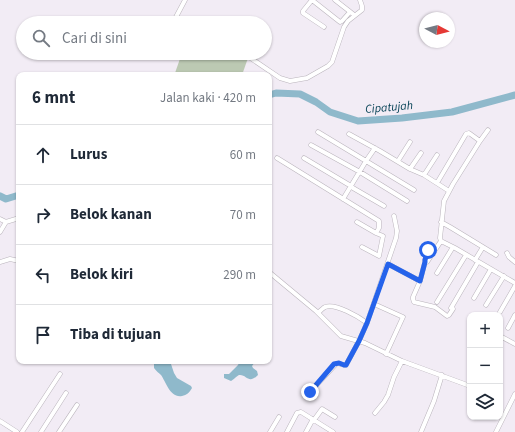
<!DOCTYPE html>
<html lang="id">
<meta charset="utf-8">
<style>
:root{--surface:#fff;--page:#f2f2f3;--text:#1f2937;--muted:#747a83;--line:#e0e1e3}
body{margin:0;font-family:"Source Sans 3",sans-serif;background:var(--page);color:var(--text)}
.controls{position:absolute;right:12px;bottom:12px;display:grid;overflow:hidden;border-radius:8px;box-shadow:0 1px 3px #0004}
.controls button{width:36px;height:36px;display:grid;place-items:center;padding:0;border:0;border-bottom:1px solid var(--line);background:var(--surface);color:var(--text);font:20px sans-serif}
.compass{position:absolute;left:419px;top:12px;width:36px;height:36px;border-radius:50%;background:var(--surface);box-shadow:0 1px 3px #0004;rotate:97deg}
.stop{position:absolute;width:12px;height:12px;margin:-9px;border:3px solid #2563eb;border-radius:50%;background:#fff}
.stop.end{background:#2563eb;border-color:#fff;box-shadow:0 1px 4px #0008}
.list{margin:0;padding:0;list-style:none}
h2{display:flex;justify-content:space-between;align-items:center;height:52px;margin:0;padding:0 16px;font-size:17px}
h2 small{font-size:13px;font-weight:400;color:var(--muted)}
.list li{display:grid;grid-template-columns:26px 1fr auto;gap:12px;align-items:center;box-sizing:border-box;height:60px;padding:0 16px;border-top:1px solid var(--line)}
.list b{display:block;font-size:15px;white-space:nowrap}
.list em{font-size:13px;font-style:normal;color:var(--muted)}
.icon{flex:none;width:22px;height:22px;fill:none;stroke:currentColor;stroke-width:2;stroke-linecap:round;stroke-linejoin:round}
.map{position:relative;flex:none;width:515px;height:432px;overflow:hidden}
.search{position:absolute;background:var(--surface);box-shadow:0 1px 3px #0004;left:16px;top:16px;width:256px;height:44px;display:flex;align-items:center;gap:10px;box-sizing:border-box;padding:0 14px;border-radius:22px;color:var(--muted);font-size:15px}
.panel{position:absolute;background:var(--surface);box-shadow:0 1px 3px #0004;left:16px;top:72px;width:256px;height:292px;border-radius:8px}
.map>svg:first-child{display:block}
.green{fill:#bcc9b3}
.water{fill:#8fb9cb}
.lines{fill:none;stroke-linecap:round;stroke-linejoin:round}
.river{stroke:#8fb9cb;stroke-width:7}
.minor-casing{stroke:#bab4bc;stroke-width:5}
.minor{stroke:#fff;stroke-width:4}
.route{stroke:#2563eb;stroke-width:5}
.labels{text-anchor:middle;stroke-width:3;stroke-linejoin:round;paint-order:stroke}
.water-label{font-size:12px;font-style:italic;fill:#003e52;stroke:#f2ecf5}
</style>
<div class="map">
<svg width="515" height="432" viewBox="0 0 515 432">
<rect width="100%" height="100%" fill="#f2ecf5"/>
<path class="green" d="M182,53H238L248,58L242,75H180L175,73Z"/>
<path class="water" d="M154,361H170L174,373L177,378L191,386L192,388C189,393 187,395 182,396C170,398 166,382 161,375C159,373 156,371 154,368Z
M240,361H255V362L252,366L253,368L257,371L258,375C248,385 247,374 239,375C237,376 233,380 231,381L224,378V374H229L238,365Z"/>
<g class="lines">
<path class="river" d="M269,95L276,93L300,94L316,102L330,112L358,121L402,118L452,112L515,95
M0,196L6,199L19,195"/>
<g class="minor-casing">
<path id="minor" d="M335,0L353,14
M185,23L176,17L185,0
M324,27L303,13V11L312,0L340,22L342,21L350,12
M240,53L249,57L280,78L290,81L307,78L328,66L332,62L344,27L348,21L362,10V6L360,0
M488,130L480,141L453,184L444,201L440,238L441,241L455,248L515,283
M318,132L414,190
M349,134L380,151L410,169L424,175L449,191
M311,145L360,172L407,201
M277,158L379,221V228L376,233L383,236L379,256L362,247
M304,158L351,186L353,188L384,206
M398,161L410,142
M410,169L421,153
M424,175L437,155
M437,183L466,134L469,133L480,141
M343,199L366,161L375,148
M0,219L6,222L19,218
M357,222L376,233
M441,222L450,227L496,255
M0,232L6,222
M435,250L428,249L425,260V262H427L441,241
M507,253L509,257L515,262
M475,260L483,247
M0,262L10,259L19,261
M388,264L420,281L413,297V299L414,302L435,307L447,316L449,315L453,309L452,307
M269,272L316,311L341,336L365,343L402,361L470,386
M437,273L453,247
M420,281L425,262
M474,298L491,269
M437,302L466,255
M374,304L403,317L386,354
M486,305L504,276
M451,308L478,262
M500,312L515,286
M318,313C320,311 323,308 325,307C336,303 359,317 367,323
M508,328L515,315
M500,336L515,344
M310,392L336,364C340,362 342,366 346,365L359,341L367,323L396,238L397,231L394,216
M375,413L384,402L388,395L394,377L402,361
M314,420L322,409L335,417
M0,421L17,432
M22,432L60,374
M41,432L66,393
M59,432L77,405
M270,432L279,417
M287,432L297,413L301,412L333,432
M306,432L313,419
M421,432L434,401L442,375
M496,432L515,394"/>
</g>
<use href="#minor" class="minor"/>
</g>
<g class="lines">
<path class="route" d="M310,392L334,364L339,363L344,365H346L359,341L367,323L388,264L420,281L425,262V260L428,250"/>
</g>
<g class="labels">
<g class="water-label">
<text transform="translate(389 107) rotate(-5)" y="4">Cipatujah</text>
</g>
</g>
</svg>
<div class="controls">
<button>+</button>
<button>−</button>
<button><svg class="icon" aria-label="layers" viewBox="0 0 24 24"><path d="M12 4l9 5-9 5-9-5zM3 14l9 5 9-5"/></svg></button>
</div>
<svg class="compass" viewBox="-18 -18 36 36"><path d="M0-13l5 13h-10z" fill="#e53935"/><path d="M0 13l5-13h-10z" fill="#747a83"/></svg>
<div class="stop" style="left:428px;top:250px"></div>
<div class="stop end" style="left:310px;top:392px"></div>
<div class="search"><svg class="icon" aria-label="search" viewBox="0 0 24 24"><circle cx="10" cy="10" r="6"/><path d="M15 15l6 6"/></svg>Cari di sini</div>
<section class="panel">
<h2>6 mnt<small>Jalan kaki · 420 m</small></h2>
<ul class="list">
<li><svg class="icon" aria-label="ahead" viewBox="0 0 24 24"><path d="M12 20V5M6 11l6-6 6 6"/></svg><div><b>Lurus</b></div><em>60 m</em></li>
<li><svg class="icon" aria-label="right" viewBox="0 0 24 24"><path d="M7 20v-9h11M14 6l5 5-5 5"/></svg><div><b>Belok kanan</b></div><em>70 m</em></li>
<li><svg class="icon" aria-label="left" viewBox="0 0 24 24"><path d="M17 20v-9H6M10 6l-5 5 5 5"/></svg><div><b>Belok kiri</b></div><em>290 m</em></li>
<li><svg class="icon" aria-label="arrive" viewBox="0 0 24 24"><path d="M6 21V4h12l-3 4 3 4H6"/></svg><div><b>Tiba di tujuan</b></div></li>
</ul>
</section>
</div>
